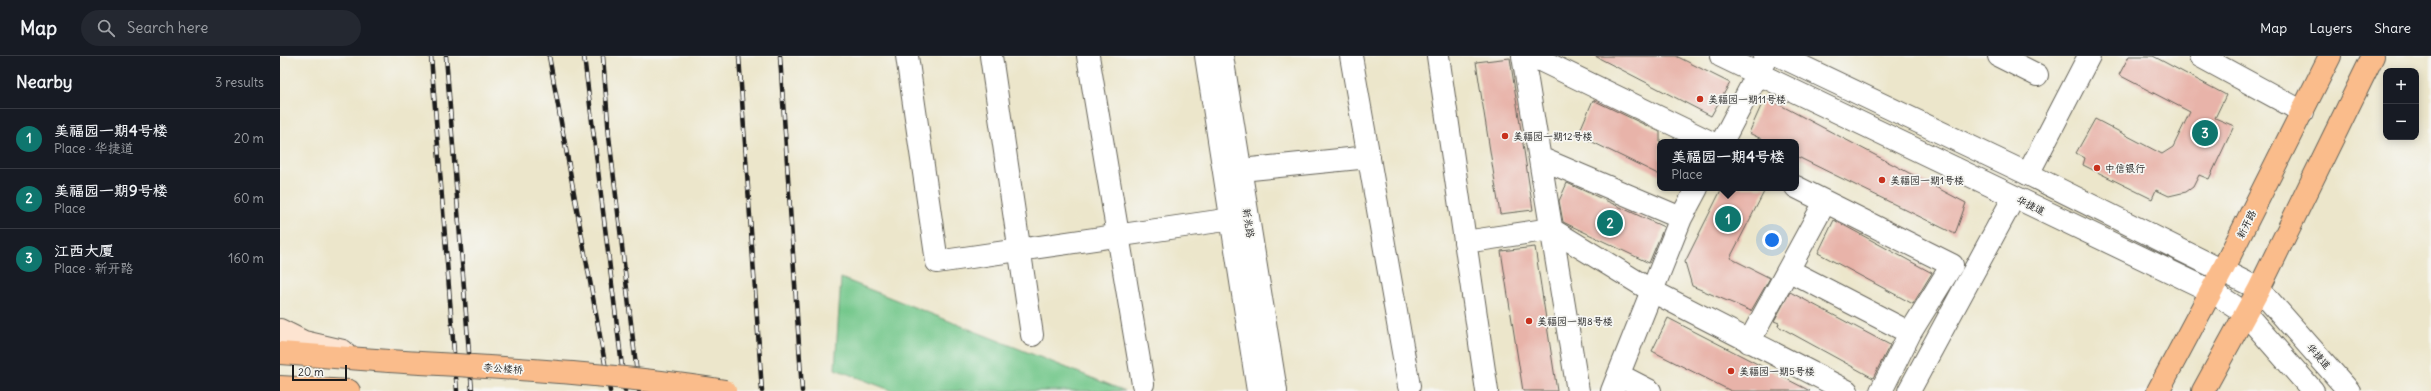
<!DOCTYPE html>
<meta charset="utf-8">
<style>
:root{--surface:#171b24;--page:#242831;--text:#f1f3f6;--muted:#9ea1a6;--line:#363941;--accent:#0f766e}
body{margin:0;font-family:Delius,"LXGW WenKai TC",sans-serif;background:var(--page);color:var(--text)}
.controls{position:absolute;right:12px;top:12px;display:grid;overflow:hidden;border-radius:8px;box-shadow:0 2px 10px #0003}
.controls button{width:36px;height:36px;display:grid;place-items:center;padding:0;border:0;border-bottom:1px solid var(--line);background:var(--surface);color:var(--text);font:20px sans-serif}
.scale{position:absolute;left:12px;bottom:10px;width:55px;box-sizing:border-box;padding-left:4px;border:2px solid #1c1c1c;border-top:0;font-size:11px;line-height:14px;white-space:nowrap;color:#1c1c1c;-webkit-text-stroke:3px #f6f6f2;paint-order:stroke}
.you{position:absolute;left:1492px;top:184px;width:14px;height:14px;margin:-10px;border:3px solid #fff;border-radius:50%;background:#1a73e8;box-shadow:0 0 0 6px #1a73e833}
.badge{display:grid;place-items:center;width:26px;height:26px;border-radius:50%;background:var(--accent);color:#fff;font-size:13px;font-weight:700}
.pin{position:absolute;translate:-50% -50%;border:2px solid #fff;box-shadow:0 1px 4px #0006}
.popup{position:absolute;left:1377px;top:83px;width:142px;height:52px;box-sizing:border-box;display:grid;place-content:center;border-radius:8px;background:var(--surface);filter:drop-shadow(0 1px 3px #0005);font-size:13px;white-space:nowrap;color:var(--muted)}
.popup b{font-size:15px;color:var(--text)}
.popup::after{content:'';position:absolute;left:50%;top:100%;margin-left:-8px;border:8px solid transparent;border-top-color:var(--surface)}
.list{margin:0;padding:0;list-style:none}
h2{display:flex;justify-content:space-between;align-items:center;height:52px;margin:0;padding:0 16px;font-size:17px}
h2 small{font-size:13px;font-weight:400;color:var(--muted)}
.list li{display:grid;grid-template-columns:26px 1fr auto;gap:12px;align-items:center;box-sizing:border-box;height:60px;padding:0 16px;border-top:1px solid var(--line)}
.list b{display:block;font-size:15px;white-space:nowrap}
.list p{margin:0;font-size:13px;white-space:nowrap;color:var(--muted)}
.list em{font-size:13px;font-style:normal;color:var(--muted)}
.icon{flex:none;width:22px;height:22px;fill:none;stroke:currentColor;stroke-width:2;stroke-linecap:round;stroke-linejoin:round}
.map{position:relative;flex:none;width:2151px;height:335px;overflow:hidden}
header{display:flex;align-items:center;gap:24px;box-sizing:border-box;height:56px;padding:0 20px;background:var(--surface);border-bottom:1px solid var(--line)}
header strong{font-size:19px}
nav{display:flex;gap:22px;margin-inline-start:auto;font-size:14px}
.search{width:280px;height:36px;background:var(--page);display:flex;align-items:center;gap:10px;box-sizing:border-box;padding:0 14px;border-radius:22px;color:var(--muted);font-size:15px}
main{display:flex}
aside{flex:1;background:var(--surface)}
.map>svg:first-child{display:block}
.park{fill:#74c88c;stroke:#487254}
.building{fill:#e8b3a9}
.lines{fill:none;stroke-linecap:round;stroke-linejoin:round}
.minor-casing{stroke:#656359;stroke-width:24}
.tertiary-casing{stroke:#656359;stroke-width:24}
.secondary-casing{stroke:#656359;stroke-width:24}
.primary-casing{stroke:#656359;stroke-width:24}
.minor{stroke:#fff;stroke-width:22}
.tertiary{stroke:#fff;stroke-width:22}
.secondary{stroke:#fde4d1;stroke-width:22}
.primary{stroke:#fabc8b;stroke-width:22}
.rail-casing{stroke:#1c1c1c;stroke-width:4.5}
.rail{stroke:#f6f6f2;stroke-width:3;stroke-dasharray:9;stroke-linecap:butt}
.primary-bridge-casing{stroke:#656359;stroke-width:24;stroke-linecap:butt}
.primary-bridge{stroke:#fabc8b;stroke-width:22}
.poi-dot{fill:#c8321e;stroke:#f6f6f2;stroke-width:1.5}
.labels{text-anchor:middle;stroke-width:3.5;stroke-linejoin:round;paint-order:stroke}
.poi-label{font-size:10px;fill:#1c1c1c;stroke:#f6f6f2;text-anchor:start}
.street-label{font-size:10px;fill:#1c1c1c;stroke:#f6f6f2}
</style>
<header>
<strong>Map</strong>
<div class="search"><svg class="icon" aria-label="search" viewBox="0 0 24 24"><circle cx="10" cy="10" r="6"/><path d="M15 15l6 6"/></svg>Search here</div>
<nav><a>Map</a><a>Layers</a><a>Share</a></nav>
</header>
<main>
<aside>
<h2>Nearby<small>3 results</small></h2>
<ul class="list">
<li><span class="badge">1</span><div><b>美福园一期4号楼</b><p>Place · 华捷道</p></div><em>20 m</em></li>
<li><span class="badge">2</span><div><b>美福园一期9号楼</b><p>Place</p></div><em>60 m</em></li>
<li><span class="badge">3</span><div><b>江西大厦</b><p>Place · 新开路</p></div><em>160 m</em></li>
</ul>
</aside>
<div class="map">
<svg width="2151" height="335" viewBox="0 0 2151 335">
<rect width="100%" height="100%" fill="#f6f6f2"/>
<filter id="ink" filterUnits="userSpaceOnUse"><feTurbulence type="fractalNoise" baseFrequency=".025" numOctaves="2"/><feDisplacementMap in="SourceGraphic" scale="8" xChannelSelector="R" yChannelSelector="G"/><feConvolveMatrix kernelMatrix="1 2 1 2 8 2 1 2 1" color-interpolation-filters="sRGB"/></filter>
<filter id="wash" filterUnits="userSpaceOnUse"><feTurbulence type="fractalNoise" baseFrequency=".012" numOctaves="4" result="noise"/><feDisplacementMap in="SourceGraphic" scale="16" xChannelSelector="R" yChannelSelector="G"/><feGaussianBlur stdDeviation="0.9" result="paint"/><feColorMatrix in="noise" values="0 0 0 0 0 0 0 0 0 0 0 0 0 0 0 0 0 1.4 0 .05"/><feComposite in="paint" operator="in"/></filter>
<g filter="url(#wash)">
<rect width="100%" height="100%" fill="#ece6cb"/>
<path class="park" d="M561,222L845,335H613L555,313Z"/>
<g id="blocks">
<path class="building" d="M1315,0H1396L1450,27L1431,60Z
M1849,0H1873L1946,39L1935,62L1954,70L1929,123L1919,119L1913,131L1906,136L1889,140L1876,134L1872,143L1803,109L1805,102L1796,97L1815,63L1882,98L1893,91L1910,56L1839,19Z
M1230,2L1253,154L1220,158L1196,6Z
M1485,41L1686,147L1675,178L1516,100V86H1488L1469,77Z
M1313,44L1380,76V119L1298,79Z
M1287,127L1384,171L1369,207L1283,166L1279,145Z
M1442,132H1486L1450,202L1490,222L1471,255L1412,230L1405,206Z
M1554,164L1652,217L1633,248L1538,197Z
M1255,191L1277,335H1243L1221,195Z
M1510,236L1610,289L1593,322L1498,270L1499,267L1494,265Z
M1388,262L1530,335H1451L1372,295Z"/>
</g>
</g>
<g filter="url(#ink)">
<use href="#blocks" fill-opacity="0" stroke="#656359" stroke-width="1"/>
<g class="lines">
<g class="minor-casing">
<path id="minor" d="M627,0L657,206L952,163
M711,0L752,279
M808,0L863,328
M1071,0L1129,330
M1158,0L1207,335
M1243,0L1298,335
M1252,0L1430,86
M1719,0L1757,19
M1920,0L2023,56
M1442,86L1487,0
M1260,102L1401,162
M961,114L1089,101
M1748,118L1809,0
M1516,131L1672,209L1630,277L1601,335
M1185,186L1271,173L1372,235L1567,335
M1508,214L1630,277
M1469,286L1545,146
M1339,319L1370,335
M1332,335L1401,162L1417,132
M1629,335L1734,141"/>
</g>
<g class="tertiary-casing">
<path id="tertiary" d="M926,0L978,335
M942,0L996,335
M1441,0L1931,235L1965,257L2033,335
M1500,0L1748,118L1979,233L2069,335"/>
</g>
<g class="secondary-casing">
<path id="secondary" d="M0,274L24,286L63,295"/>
</g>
<g class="primary-casing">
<path id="primary" d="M0,297L109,305
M0,331L69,335
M1878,335L1943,213L2050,0
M1923,335L1979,233L2093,0"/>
</g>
<use href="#minor" class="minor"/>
<use href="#tertiary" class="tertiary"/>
<use href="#secondary" class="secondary"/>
<use href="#primary" class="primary"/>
<g class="rail-casing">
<path id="rail" d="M151,0L177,335
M166,0L192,335
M269,0L330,335
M304,0L345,335
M323,0L329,80L359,335
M459,0L482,335
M500,0L522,335"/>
</g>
<use href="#rail" class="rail"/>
<g class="primary-bridge-casing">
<path id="primary-bridge" d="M109,305C221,312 334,317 445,335"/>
</g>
<use href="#primary-bridge" class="primary-bridge"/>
</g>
</g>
<g class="poi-dot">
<circle cx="1420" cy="43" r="4"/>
<circle cx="1225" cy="80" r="4"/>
<circle cx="1817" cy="112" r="4"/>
<circle cx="1602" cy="124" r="4"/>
<circle cx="1249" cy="265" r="4"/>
<circle cx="1451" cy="315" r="4"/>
</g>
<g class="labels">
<g class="poi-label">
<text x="1428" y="47">美福园一期11号楼</text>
<text x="1233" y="84">美福园一期12号楼</text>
<text x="1825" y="116">中信银行</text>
<text x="1610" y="128">美福园一期1号楼</text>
<text x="1257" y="269">美福园一期8号楼</text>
<text x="1459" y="319">美福园一期5号楼</text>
</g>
<g class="street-label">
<text transform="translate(1751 149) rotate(26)" y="4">华捷道</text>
<text transform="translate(969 167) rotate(81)" y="4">新兆路</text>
<text transform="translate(1966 168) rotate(-63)" y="4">新开路</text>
<text transform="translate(2039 300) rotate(48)" y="4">华捷道</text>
<text transform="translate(223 312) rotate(4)" y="4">李公楼桥</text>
</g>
</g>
</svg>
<div class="controls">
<button>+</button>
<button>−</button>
</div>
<div class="scale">20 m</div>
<div class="you"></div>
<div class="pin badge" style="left:1448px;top:163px">1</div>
<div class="popup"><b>美福园一期4号楼</b>Place</div>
<div class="pin badge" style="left:1330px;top:167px">2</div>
<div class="pin badge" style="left:1925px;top:77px">3</div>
</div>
</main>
